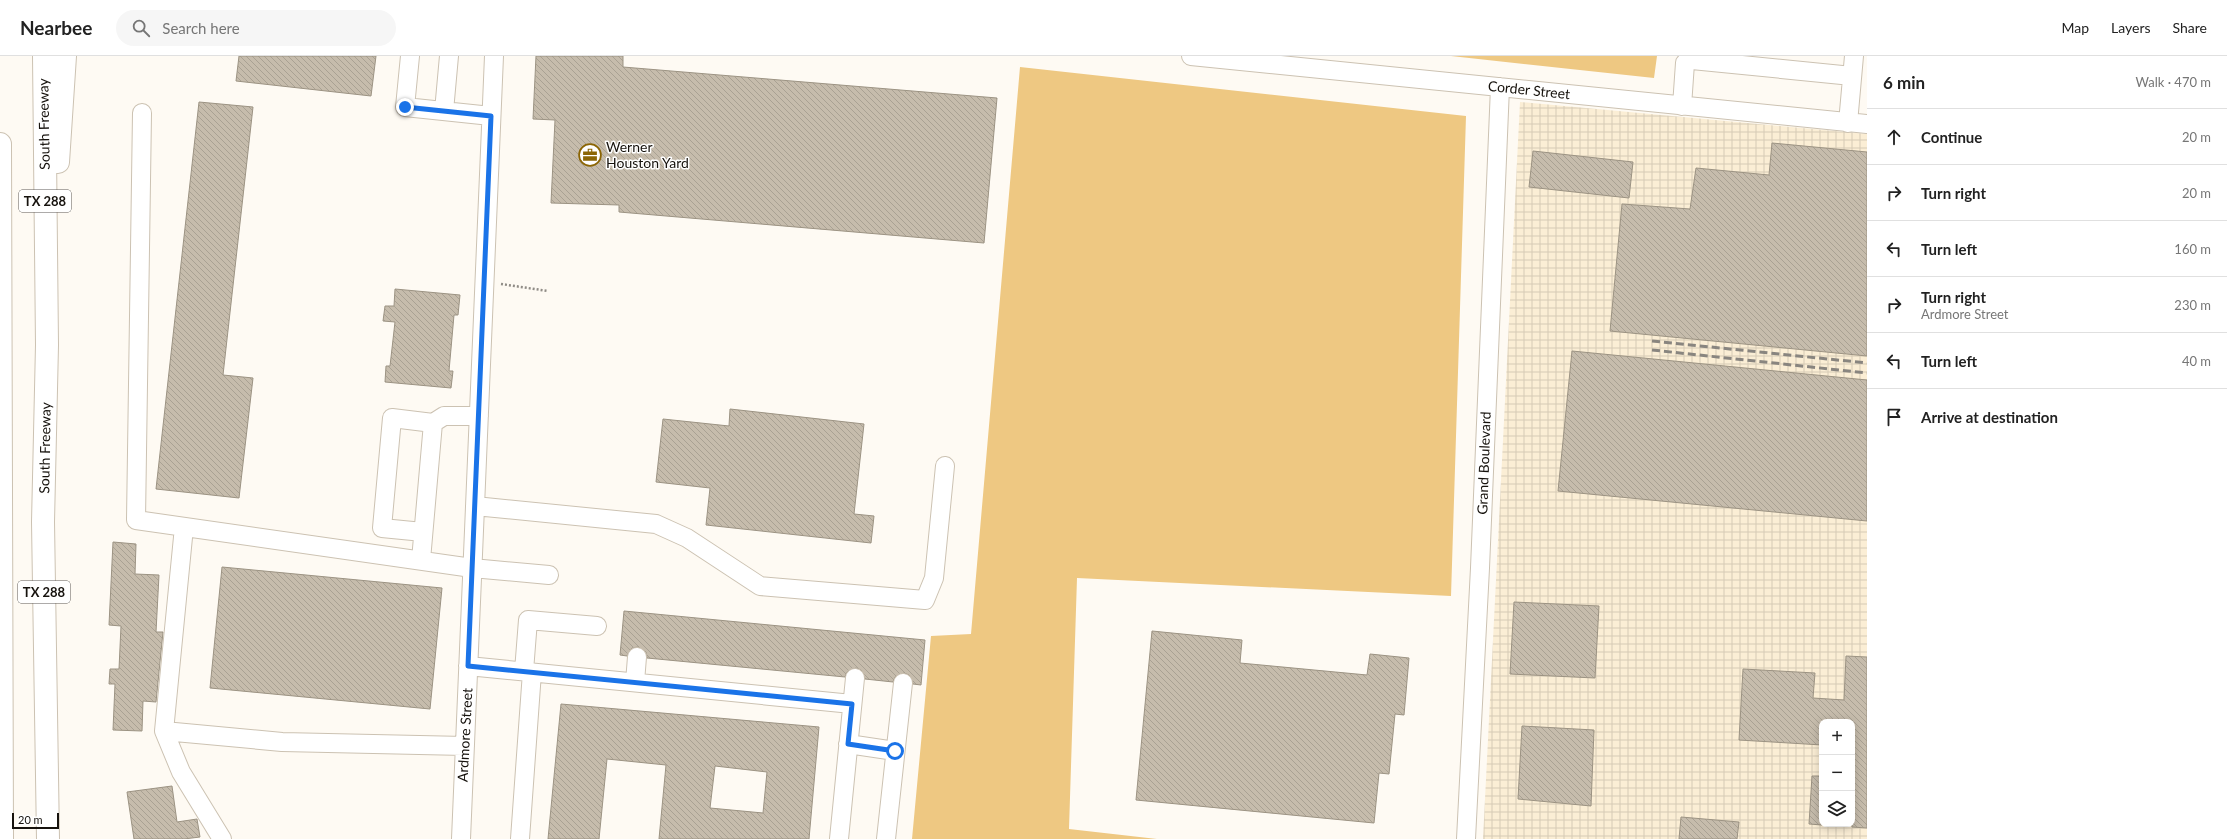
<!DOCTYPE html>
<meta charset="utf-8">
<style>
:root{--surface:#fff;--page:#f6f6f6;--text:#222;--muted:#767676;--line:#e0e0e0}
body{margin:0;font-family:Lato,sans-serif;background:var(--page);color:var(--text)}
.controls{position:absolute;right:12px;bottom:12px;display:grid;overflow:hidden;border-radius:8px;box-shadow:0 2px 10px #0003}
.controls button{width:36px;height:36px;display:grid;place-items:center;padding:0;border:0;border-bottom:1px solid var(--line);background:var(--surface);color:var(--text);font:20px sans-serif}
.scale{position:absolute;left:12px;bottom:10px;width:47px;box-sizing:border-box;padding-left:4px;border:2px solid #16120d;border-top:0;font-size:11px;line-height:14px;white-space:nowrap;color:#16120d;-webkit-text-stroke:3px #fff;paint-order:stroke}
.stop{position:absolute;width:12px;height:12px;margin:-9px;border:3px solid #1a73e8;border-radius:50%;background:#fff}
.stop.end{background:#1a73e8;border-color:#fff;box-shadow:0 1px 4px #0008}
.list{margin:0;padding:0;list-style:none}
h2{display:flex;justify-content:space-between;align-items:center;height:52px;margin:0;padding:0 16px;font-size:17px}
h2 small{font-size:13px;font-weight:400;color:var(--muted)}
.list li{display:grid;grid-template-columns:26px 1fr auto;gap:12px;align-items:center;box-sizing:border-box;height:56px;padding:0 16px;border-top:1px solid var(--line)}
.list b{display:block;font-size:15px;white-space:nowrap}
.list p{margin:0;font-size:13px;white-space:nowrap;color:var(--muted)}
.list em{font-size:13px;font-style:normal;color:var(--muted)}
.icon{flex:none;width:22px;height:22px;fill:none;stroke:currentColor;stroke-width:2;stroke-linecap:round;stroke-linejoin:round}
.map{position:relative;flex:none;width:1867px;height:783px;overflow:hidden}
header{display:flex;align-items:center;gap:24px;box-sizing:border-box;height:56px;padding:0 20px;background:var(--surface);border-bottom:1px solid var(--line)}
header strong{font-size:19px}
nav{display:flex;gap:22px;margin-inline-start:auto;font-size:14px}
.search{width:280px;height:36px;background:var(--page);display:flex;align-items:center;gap:10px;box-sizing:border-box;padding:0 14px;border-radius:22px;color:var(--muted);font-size:15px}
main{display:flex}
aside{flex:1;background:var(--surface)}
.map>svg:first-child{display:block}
.industrial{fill:url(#industrial-grid);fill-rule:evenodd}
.grass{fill:#eec882}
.building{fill:url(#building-back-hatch);stroke:#9c9383;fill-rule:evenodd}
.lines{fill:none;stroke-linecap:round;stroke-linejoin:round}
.minor-casing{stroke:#ccc2b2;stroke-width:20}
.highway-casing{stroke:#ccc2b2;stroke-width:24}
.path{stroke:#908c86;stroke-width:2.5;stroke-dasharray:2 2;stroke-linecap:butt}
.minor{stroke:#fff;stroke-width:18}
.highway{stroke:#fff;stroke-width:22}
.rail{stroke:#89857f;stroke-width:3;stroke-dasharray:8 4;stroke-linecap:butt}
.route{stroke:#1a73e8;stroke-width:5}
.labels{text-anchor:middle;stroke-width:3;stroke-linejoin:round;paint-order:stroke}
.shield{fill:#fff;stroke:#5c5956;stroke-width:1}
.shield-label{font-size:13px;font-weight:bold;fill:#16120d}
.street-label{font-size:14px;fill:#16120d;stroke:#fff}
.poi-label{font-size:14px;fill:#16120d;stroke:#fff;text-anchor:start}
</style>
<header>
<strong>Nearbee</strong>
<div class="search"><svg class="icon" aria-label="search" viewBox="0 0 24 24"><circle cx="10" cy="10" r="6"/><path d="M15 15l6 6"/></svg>Search here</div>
<nav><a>Map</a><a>Layers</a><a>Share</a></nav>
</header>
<main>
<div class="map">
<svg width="1867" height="783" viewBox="0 0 1867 783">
<defs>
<pattern id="industrial-grid" width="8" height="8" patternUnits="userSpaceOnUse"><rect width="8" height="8" fill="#fbeed5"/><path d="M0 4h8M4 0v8" fill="none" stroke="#d6cbb6"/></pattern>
<pattern id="building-back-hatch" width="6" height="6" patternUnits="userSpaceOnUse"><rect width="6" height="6" fill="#c6bcac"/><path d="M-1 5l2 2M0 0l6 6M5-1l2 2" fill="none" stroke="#a9a193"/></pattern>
</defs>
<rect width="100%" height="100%" fill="#fefaf3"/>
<path class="industrial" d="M1520,46L1867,78V783H1483ZM1822,666H1852V768H1822Z"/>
<path class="grass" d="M1451,0H1657L1654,22Z
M1020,11L1466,60L1451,540L1077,522L1069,773L1157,783H912L931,580L971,578Z"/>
<path class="building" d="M239,0H376L371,40L236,25Z
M536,0H623V11L997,42L984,187L619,156V149L551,147L555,64L533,63Z
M199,46L253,51L223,319L253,322L239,442L156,433Z
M1772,87L1867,96V300L1610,275L1622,148L1690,153L1696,112L1769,119Z
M1533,95L1633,106L1629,142L1529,131Z
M395,233L460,239L458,259H454L449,315H453L451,332L385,326L386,310H390L395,266L383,265L385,250H394Z
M1572,295L1867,324V465L1558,435Z
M730,353L864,368L854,458L874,460L871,487L706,469L710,432L656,426L663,363L729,370Z
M113,486L136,488L135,518L159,519L156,576H163L156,646L143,645L142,675L113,674L115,628H109L110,613H119L121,570L109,569Z
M222,511L442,532L430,653L210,632Z
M1514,546L1599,550L1595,622L1510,618Z
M624,555L925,584L921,629L913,628L909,619L904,617L895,621L893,626L865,623L861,614L856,612L847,616L845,621L647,602L646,596L638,591L632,592L627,600L620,599Z
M1152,575L1242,584L1240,607L1367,619L1370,598L1409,602L1404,659L1395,658L1389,718L1379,717L1374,767L1136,744Z
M1846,600L1867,601V772L1852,771V666H1822V689L1739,684L1743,613L1815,617L1813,642L1844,644Z
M561,648L819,671L809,783H659L666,709L607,703L599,783H548ZM715,710L767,716L763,757L710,752Z
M1522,670L1594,674L1591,750L1518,743Z
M1812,720H1822V769L1809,768Z
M172,730L177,766L197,763L200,781L184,783H134L127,736Z
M1681,761L1739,766L1737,783H1679Z"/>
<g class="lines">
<g class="minor-casing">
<path id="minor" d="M410,0L405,51L491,60
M1191,0L1867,68
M1682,50L1685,7L1692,4L1852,20
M444,55L449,0
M142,57L136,464L472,512L549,519
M1848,67L1854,0
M475,450L656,468L687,482L760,530L925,544L934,522L945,410
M184,471L164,675L181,716L222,783
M423,476L382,472L392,362L433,367L444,360H479
M421,504L433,367
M468,610L852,648
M524,615L528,564L597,570
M635,626L637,601
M164,675L282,686L465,690
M848,688L895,695
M461,783L494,0
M520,783L532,616
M839,783L855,622
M886,783L903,627
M1466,783L1480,512L1500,31"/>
</g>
<g class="highway-casing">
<path id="highway" d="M44,0L47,289L43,466L48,783
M0,88L2,783
M58,106L65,0"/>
</g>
<path class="path" d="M501,228L548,235"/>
<use href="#minor" class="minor"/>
<use href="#highway" class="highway"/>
<path class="rail" d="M1652,285L1867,307
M1652,294L1867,317"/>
</g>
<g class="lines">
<path class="route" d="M405,51L491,60L468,610L852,648L848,688L895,695"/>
</g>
<defs>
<g id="office-ring" transform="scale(1.15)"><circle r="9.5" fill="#fff" stroke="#8b6505" stroke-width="1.5"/><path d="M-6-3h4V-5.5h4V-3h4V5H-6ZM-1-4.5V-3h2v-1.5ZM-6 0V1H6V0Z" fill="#8b6505"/></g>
</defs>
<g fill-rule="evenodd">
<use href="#office-ring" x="590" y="99"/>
</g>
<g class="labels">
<g class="shield">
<rect x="19" y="134" width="52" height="22" rx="3"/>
<rect x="18" y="525" width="52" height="22" rx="3"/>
</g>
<g class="shield-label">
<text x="45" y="150">TX 288</text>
<text x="44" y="541">TX 288</text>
</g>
<g class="street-label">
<text transform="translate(1529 34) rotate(6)" y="5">Corder Street</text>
<text transform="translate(44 68) rotate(-91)" y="5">South Freeway</text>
<text transform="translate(45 392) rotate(-89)" y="5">South Freeway</text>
<text transform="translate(1484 407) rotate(-88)" y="5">Grand Boulevard</text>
<text transform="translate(465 679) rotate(-87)" y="5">Ardmore Street</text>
</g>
<g class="poi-label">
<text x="606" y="96">Werner<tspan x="606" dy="16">Houston Yard</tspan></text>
</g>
</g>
</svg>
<div class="controls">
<button>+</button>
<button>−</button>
<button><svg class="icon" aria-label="layers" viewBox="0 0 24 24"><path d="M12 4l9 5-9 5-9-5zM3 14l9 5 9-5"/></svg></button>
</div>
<div class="scale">20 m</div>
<div class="stop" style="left:895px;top:695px"></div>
<div class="stop end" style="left:405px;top:51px"></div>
</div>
<aside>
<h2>6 min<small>Walk · 470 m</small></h2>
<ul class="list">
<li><svg class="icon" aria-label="ahead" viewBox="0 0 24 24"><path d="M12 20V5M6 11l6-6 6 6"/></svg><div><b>Continue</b></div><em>20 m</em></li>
<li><svg class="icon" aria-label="right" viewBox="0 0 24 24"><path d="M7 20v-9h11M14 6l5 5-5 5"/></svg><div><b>Turn right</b></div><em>20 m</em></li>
<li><svg class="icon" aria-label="left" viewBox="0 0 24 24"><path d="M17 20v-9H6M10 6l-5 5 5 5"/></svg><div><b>Turn left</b></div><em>160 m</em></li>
<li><svg class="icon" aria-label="right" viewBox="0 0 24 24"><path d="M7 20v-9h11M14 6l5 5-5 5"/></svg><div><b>Turn right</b><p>Ardmore Street</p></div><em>230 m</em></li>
<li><svg class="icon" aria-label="left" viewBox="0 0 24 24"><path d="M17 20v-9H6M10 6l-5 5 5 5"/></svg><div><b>Turn left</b></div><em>40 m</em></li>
<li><svg class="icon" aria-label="arrive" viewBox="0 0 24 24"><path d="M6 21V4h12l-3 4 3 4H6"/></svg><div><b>Arrive at destination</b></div></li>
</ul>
</aside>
</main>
